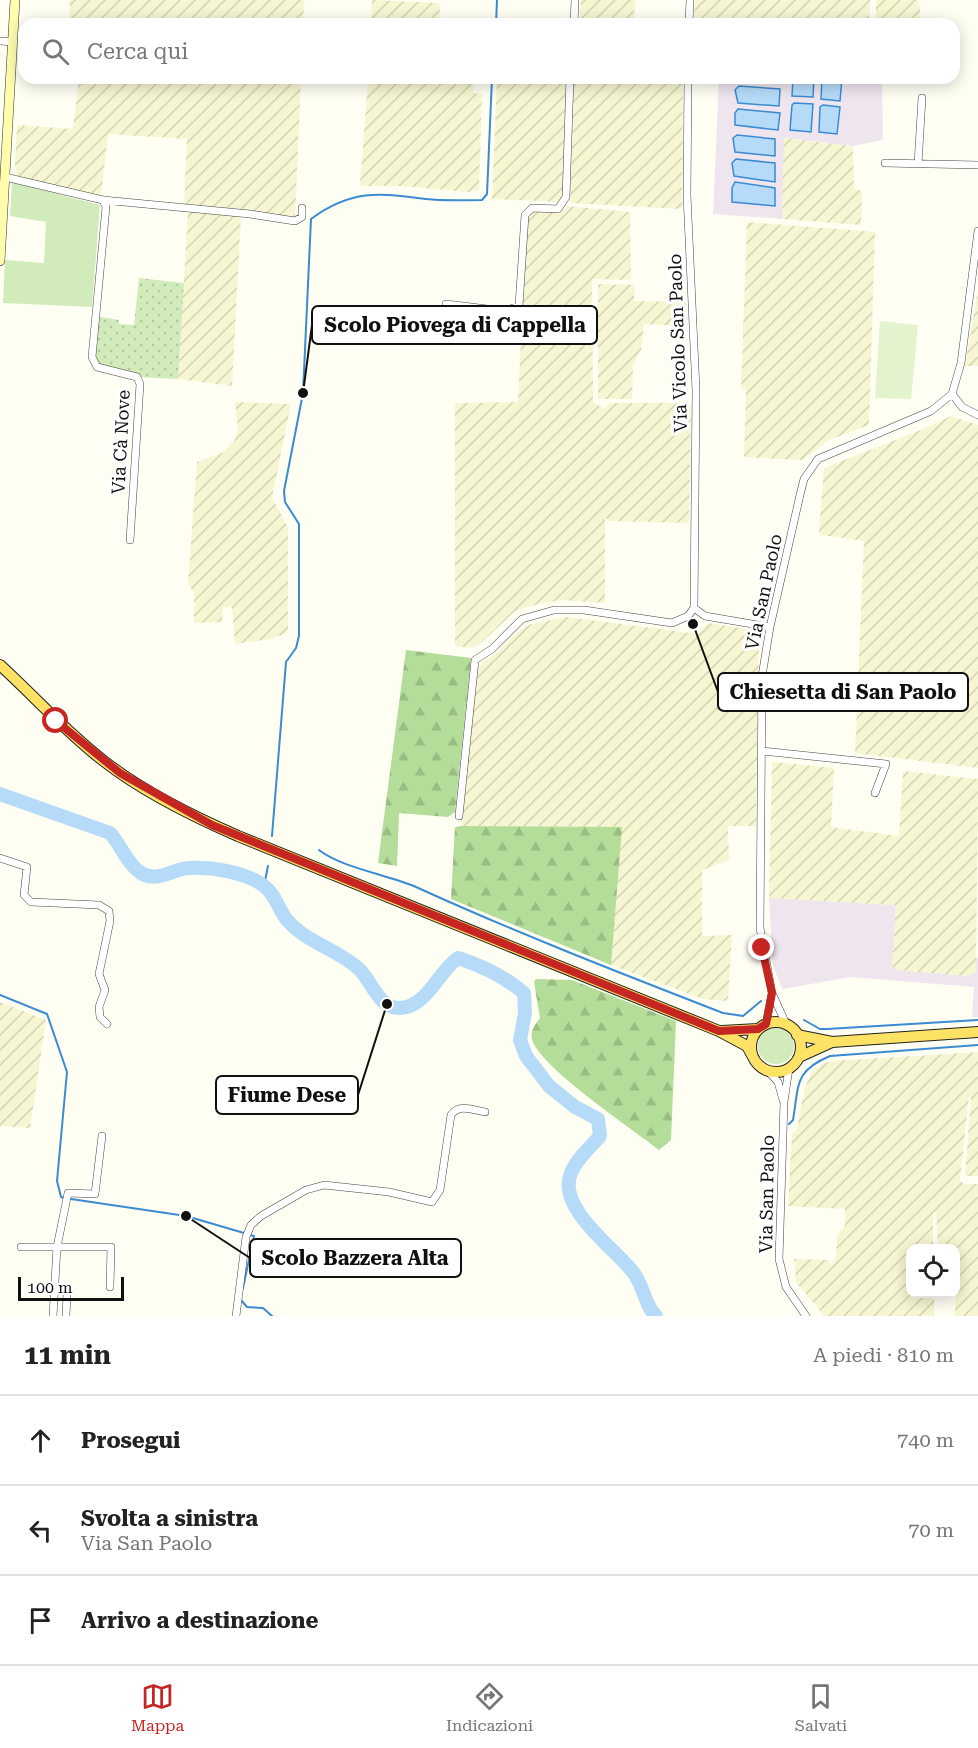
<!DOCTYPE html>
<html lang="it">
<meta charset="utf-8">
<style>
:root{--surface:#fff;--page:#f2f2f2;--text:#222;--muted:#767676;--line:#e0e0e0;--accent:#c62622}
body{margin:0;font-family:"Roboto Serif",serif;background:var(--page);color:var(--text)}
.controls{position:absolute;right:18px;bottom:18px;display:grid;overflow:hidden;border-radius:12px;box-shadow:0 3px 15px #0003}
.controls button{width:54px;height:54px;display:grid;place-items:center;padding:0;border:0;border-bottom:2px solid var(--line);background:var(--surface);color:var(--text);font:30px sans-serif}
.scale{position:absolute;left:18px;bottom:15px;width:106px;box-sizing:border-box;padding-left:6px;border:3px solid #101010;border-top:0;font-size:16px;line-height:21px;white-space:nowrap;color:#101010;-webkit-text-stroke:4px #fff;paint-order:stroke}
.stop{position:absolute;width:18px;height:18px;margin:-14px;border:4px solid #c62622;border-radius:50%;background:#fff}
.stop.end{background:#c62622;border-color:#fff;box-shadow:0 2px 6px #0008}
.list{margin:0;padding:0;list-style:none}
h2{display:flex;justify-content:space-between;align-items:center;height:78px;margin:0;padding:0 24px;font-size:26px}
h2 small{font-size:20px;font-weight:400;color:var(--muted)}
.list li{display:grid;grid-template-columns:39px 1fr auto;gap:18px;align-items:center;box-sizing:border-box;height:90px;padding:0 24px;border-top:2px solid var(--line)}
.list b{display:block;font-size:22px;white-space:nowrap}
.list p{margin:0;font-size:20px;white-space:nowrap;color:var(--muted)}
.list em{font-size:20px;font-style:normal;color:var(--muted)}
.icon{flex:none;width:33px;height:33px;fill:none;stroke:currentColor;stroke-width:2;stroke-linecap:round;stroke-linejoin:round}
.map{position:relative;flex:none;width:978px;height:1316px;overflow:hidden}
.search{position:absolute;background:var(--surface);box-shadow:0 3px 15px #0003;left:18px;right:18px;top:18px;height:66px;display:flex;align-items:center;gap:15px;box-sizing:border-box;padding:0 21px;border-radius:18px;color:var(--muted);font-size:22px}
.sheet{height:348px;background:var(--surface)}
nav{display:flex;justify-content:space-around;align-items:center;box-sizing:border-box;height:84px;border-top:2px solid var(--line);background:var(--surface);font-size:16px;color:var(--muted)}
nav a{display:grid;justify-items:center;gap:3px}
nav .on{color:var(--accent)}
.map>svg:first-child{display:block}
.industrial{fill:#eee5ef}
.farmland{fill:url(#farmland-furrows)}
.grass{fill:#d1ecba}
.forest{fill:url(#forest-firs)}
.park{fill:url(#park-dots)}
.pitch{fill:#e3f3cd}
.water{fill:#b6dbf8;stroke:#3a8bd2;stroke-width:1.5}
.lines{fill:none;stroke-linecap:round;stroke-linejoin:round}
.stream{stroke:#3a8bd2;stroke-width:2}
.river{stroke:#b6dbf8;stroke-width:14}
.street-casing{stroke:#434343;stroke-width:8}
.secondary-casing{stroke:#323232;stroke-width:10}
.primary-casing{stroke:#212121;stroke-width:12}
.street{stroke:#fff;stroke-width:7}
.secondary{stroke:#fffcae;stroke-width:9}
.primary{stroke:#fde266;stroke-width:10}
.route{stroke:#c62622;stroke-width:8}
.labels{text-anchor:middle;stroke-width:6;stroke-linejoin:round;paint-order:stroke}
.street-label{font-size:18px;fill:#101010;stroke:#fff}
.leader{fill:none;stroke:#101010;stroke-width:2}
.callout-dot{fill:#101010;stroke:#fff;stroke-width:2}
.callout{fill:#fff;stroke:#101010;stroke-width:2}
.callout-label{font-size:20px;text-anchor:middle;font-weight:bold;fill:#101010}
</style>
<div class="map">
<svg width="978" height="1316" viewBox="0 0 978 1316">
<defs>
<pattern id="farmland-furrows" width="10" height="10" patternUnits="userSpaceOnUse" patternTransform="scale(1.5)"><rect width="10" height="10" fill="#f7f6d2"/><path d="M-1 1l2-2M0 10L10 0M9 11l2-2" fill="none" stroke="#d3d2b3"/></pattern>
<pattern id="forest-firs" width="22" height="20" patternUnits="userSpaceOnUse" patternTransform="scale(1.5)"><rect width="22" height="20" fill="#b3dd99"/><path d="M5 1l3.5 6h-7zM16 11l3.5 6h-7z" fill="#99bd83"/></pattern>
<pattern id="park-dots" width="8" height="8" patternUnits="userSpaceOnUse" patternTransform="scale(1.5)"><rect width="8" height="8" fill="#d1ecba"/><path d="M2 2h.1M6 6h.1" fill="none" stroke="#b2c99f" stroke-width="1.8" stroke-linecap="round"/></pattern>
</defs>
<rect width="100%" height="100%" fill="#fffef3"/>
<path class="industrial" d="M719,78H882L883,140L853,146L785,138L782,219L713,214Z
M769,898L896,905L893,966L898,970L967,976L976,972V957L978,958V1017H972L974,987L851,977L782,989L773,965Z"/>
<path class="farmland" d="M70,0H304L303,24H69Z
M372,0L440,3L439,24H371Z
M581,0H635L634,24H579Z
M695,0H870L869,24H694Z
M876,0H919L921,24H876Z
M79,78H301L295,219L184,206L187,139L108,134L101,196L18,177L15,165L17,125L73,129Z
M368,78H473V93L482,94L479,190L468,192L402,186H360Z
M497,78L568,79L562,202L492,199Z
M574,78H683L682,209L570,203Z
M784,138L853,146L854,189L862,191L861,225L782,219Z
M567,206L630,212L631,280L592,279L593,402L604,409L610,403H686L691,407L689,523L609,521L605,517V603L562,600L538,604L515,611L480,644L471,648L455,646V406L456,403L518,402L527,218L533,212H562Z
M188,211L241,215L232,386L178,379Z
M747,222L875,232L869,425L829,440L802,460L744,457L746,390L741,389Z
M598,284L635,285L634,301L686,302L687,326L644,324L641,350L633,365L632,399H598Z
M978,291V366H965L972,325Z
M235,402L291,404L272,498L288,527V628L286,633L271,639L235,644L232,607H223L222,622L194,623V593L188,583L197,462L224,452L234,442L238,428Z
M951,416L978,425V768L855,753L864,541L821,535L819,532L824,468L921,430Z
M567,617L698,634L708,623L759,631L756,826H728L729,860L702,870V936L732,935L728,1001L703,999L611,965L621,827L461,826L477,667L503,648L516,633L531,624Z
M772,762L834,768L831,827L899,836L903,771L978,779L976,972L967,976L898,970L892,966L896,905L769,898Z
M0,1002L46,1020L30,1128L0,1126Z
M978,1052V1176H965L971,1099L969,1096L960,1180L964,1184H978V1316H955L956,1248H938L936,1212L933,1213V1248H910V1294H934V1316H824L796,1282L794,1259L829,1260L830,1265L836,1259L837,1236L845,1226V1209L788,1206L792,1135L797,1129L804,1090L812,1071L824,1063L834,1061Z"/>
<path class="grass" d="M12,182L100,205L92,307L3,303L5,260L44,263L46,222L10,216Z
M758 1046a18 18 0 1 1 36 0a18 18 0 1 1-36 0Z"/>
<path class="forest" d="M406,650L471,658L455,812L448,817L399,813L397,866L378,863Z
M461,826L622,827L611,965L451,899L455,827Z
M536,979L572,980L676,1021L671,1140L659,1150C634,1130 538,1066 532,1039C530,1031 535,1025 540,1018L534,982Z"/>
<path class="park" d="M139,278L184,283L178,379L137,377L93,364L95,316L119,320V324L134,325Z"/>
<path class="pitch" d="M880,321L918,325L911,399L875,398Z"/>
<path class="water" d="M793,78H814L813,97L792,96Z
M822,78H842L840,101L821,99Z
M739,86L780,89L779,106L738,103L735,90Z
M794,103L813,104L811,132L790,130L792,105Z
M823,105L840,107L837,134L819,132L820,107Z
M738,109L780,113L778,130L735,125V113Z
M737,135L775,139V156L735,152L733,138Z
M736,159L775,163V182L734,176L732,163Z
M735,182L775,188V206L732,202V188Z"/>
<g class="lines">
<path class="stream" d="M496,24L497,0
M272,836L286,662L296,648L299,636V524L285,502L284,491L303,393L311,219C352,189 379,193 426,199C444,201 463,200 482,200L487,194L492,78
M319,850C342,868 389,875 416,887C517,933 620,973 723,1013L743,1016L761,1001
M264,886L268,866
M0,995L47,1014L67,1072L57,1181L61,1197L64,1198
M804,1020L820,1029H827L978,1020
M789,1124L793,1120C799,1085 794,1071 830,1056L978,1045
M71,1199L186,1216L244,1233
M243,1288L254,1236L250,1235
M241,1300L247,1307L263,1308L272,1316"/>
<path class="river" d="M0,794L110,833C121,845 127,864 141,873C156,883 173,869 189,868C212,867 246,872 264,886C276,895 278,909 287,920C307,943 337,949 359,969C372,981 378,1009 401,1008C427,1006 439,971 458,958C483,966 504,976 524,993L525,1013L520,1040L526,1056L549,1086L575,1107L598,1119L600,1136C590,1148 575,1160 570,1176C559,1209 614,1248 633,1272C643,1284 645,1306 656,1316"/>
<g class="street-casing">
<path id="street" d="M574,24L575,0
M689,24L690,0
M0,41L13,42
M885,163L978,165
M918,164L922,98
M5,177L103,200L250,214L295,221L302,217V208
M103,200L106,207L92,357L97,367L137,377L140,384L130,540
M446,304L504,311L519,306L525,215L532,208L558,209L566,197L570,78
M952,394L962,407L978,415
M694,608L705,616L770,627
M762,751L886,764L875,793
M459,816L475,660L492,649L522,619L554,610H584L672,623L688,616L694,608L696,390L687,195L688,78
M0,858L27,867L24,895L31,902L99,905L109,911L110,921L99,974L105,990L99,1007L100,1017L107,1024
M766,1024L772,993
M786,1024L772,993L760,928L762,676L770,627L800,495L804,479L818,459L931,411L952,394L961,363L978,231
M789,1068L784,1102L779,1259L786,1287L806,1316
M767,1070L778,1082L783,1100
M21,1247H111L110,1287
M53,1316L57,1247L68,1193L95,1194L102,1136
M66,1316L67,1295
M236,1316L246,1237L251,1225L261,1216L306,1190L324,1185L389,1192L432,1202L440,1190L451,1115C459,1103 473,1110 485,1112"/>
</g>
<g class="secondary-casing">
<path id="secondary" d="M0,261L15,0"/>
</g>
<g class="primary-casing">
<path id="primary" d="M0,665C35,697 67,733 105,762C145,793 192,816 238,836L719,1031L747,1046L753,1057
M751 1047a25 25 0 1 1 50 0a25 25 0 1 1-50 0Z
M722,1031L758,1029
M797,1035L832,1042L978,1032
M799,1057L832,1042"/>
</g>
<use href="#street" class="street"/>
<use href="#secondary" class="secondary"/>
<use href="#primary" class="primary"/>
</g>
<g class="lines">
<path class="route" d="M56,721L120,773L212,825L719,1031L758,1029L766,1024L772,993L762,948"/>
</g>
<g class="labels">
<g class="street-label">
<text transform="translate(678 343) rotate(-92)" y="6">Via Vicolo San Paolo</text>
<text transform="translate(121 442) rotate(-87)" y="6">Via Cà Nove</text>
<text transform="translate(764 592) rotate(-78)" y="6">Via San Paolo</text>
<text transform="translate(767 1194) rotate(-89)" y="6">Via San Paolo</text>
</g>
</g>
<path class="leader" d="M303 393L312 325M693 624L718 692M387 1004L358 1095M186 1216L250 1258"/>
<g class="callout-dot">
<circle cx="303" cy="393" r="6"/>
<circle cx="693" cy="624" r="6"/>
<circle cx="387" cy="1004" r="6"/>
<circle cx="186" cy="1216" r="6"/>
</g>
<g class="callout">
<rect x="312" y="306" width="285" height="38" rx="6"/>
<rect x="718" y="673" width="250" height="38" rx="6"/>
<rect x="216" y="1076" width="142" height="38" rx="6"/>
<rect x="250" y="1239" width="211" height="38" rx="6"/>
</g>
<g class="callout-label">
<text x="455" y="332">Scolo Piovega di Cappella</text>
<text x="843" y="699">Chiesetta di San Paolo</text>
<text x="287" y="1102">Fiume Dese</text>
<text x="355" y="1265">Scolo Bazzera Alta</text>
</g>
</svg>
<div class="controls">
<button><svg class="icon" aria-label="locate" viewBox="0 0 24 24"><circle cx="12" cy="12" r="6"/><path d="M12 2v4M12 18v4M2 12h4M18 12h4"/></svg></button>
</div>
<div class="scale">100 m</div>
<div class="stop" style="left:56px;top:721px"></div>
<div class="stop end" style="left:762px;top:948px"></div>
<div class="search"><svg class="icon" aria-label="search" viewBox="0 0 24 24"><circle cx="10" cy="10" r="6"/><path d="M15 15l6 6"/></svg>Cerca qui</div>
</div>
<section class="sheet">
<h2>11 min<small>A piedi · 810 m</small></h2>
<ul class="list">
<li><svg class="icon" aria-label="ahead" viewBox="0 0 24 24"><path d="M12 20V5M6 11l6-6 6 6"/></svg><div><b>Prosegui</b></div><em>740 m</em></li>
<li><svg class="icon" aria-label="left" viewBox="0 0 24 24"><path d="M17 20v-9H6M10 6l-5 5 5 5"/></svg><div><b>Svolta a sinistra</b><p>Via San Paolo</p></div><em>70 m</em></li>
<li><svg class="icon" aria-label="arrive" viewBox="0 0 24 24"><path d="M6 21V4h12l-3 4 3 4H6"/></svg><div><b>Arrivo a destinazione</b></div></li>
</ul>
</section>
<nav>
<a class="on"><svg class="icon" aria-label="map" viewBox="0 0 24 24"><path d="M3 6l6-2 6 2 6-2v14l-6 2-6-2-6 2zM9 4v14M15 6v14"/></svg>Mappa</a>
<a><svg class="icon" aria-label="directions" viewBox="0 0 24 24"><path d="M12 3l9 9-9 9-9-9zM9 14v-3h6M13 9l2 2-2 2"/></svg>Indicazioni</a>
<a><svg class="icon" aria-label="saved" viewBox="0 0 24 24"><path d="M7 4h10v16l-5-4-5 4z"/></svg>Salvati</a>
</nav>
